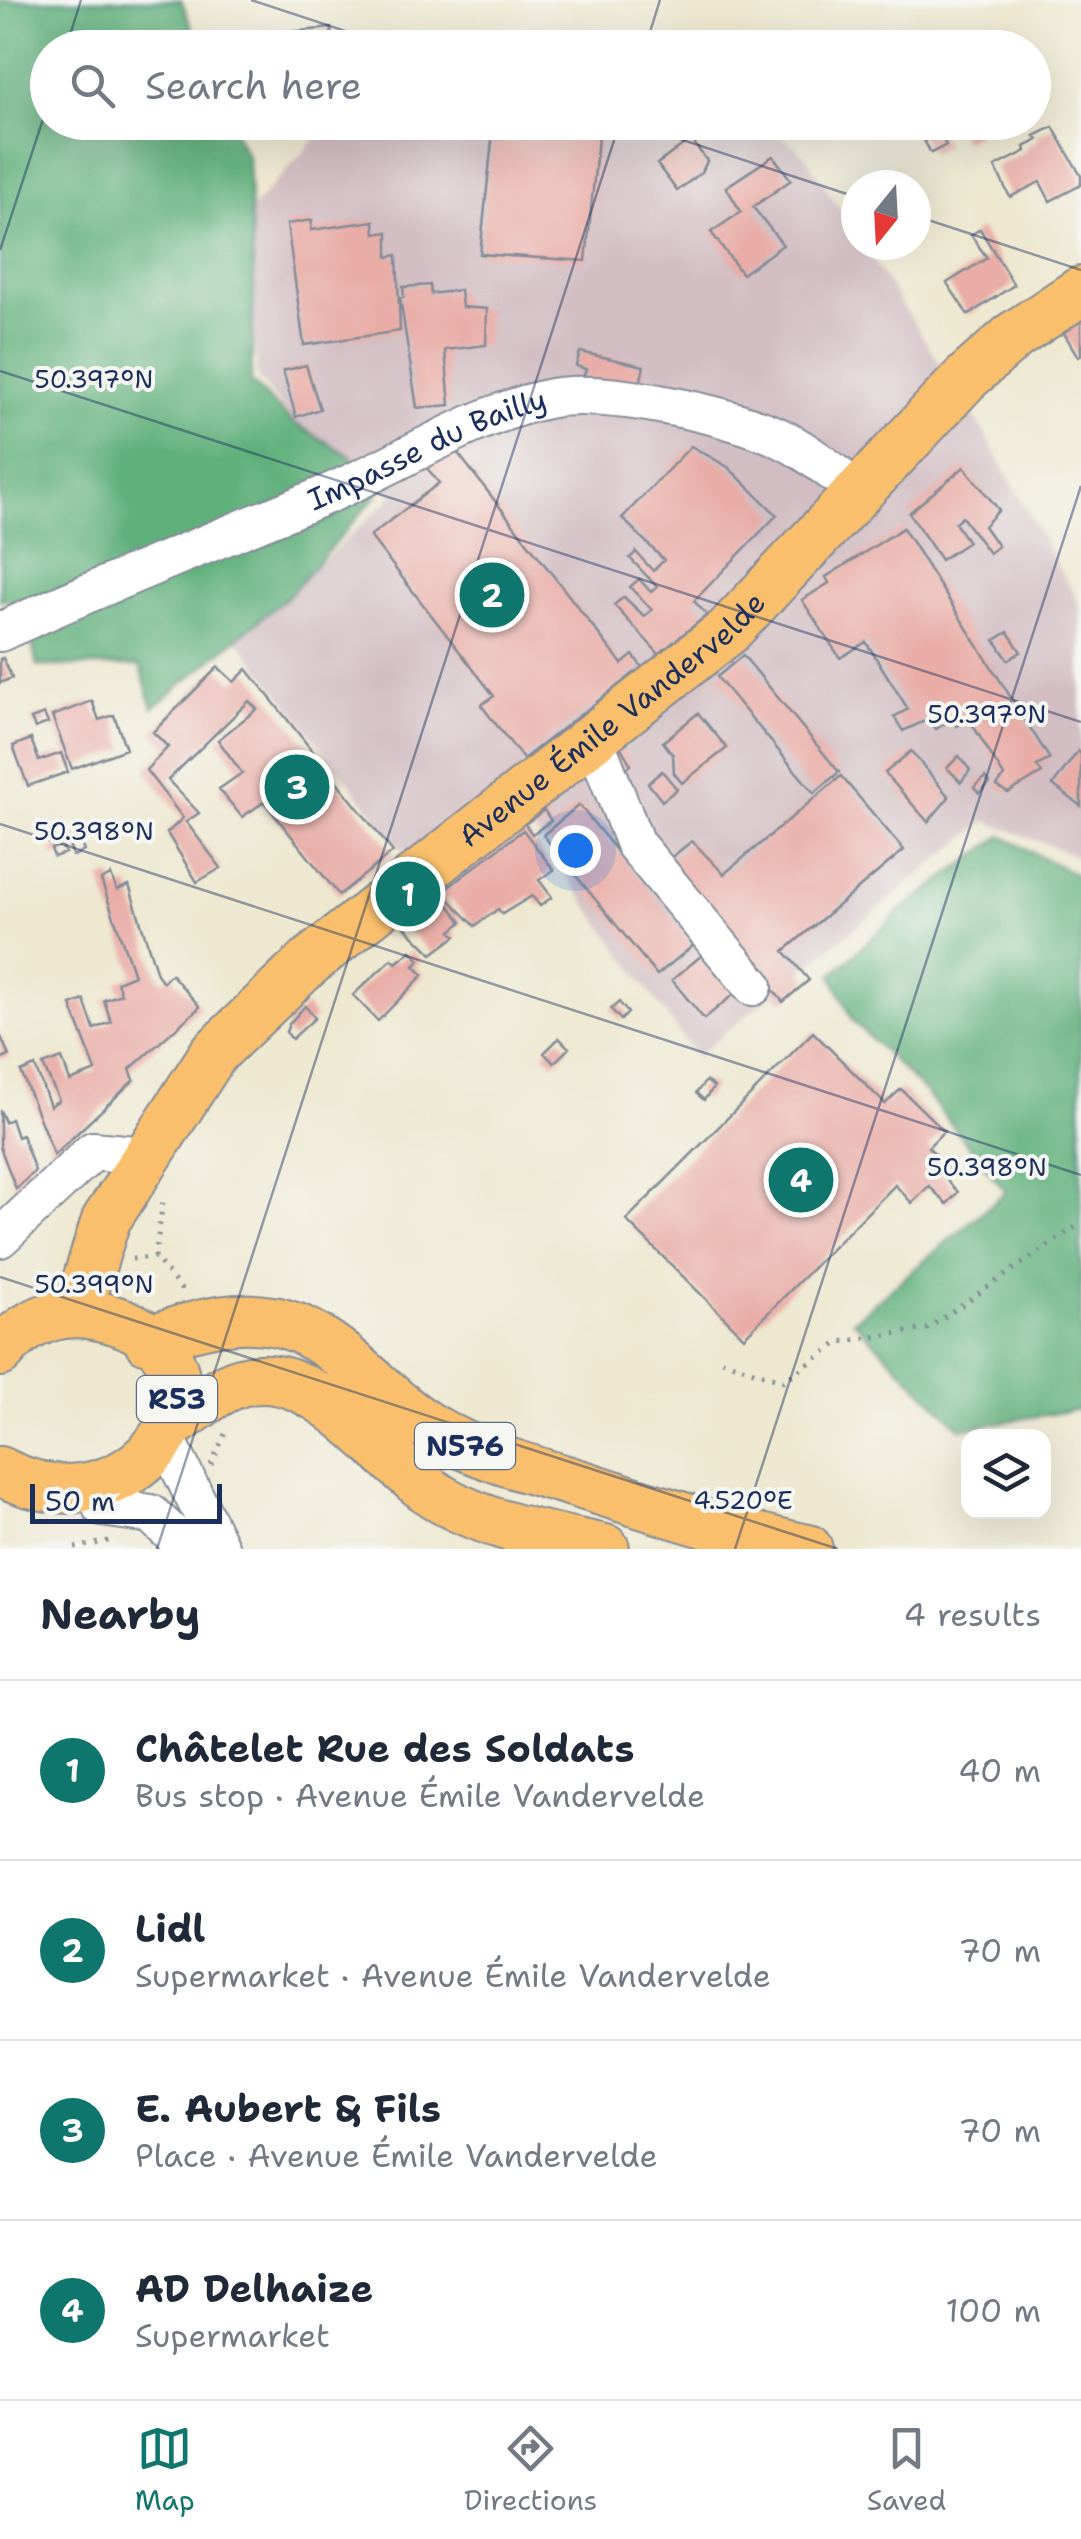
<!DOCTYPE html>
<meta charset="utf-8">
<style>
:root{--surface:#fff;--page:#f2f2f3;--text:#1f2937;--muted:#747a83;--line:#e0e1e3;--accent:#0f766e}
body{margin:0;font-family:"Shantell Sans",sans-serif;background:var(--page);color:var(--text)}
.controls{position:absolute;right:30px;bottom:30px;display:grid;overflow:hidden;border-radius:20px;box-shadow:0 10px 40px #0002}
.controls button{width:90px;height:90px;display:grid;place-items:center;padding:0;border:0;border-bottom:2px solid var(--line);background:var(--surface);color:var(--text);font:50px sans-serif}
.compass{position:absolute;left:841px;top:170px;width:90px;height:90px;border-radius:50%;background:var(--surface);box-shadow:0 10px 40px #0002;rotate:198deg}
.scale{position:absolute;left:30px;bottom:25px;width:192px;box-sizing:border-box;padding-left:10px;border:5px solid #1b2f5e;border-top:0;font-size:28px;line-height:35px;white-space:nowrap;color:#1b2f5e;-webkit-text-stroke:8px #f6f6f2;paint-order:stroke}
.you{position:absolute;left:575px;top:850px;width:35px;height:35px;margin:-25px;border:8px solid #fff;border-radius:50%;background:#1a73e8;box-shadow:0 0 0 15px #1a73e833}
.badge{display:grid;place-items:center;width:65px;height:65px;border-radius:50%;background:var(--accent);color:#fff;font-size:32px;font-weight:700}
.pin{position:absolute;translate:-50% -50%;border:5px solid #fff;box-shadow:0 2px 10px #0006}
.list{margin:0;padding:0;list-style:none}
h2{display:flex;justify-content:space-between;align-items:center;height:130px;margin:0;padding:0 40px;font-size:42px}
h2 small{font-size:32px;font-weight:400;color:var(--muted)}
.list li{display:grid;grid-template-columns:65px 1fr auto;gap:30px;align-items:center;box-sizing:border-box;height:180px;padding:0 40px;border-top:2px solid var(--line)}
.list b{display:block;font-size:38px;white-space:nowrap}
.list p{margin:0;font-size:32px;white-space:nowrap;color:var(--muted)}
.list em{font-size:32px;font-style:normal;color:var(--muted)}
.icon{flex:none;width:55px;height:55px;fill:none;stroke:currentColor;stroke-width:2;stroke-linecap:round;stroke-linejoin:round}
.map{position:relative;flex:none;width:1081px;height:1549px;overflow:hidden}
.search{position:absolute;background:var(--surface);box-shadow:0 10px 40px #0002;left:30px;right:30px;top:30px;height:110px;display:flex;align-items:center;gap:25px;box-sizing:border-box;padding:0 35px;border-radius:55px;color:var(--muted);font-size:38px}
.sheet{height:850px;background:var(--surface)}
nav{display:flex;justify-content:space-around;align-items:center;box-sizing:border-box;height:140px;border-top:2px solid var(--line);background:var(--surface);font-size:28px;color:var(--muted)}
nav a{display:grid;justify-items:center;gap:5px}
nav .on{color:var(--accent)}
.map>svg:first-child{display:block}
.industrial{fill:#d2bec2}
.forest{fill:#60b07c;stroke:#3e706d;stroke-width:2.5}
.building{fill:#e9aca6}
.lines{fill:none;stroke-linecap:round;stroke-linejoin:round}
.minor-casing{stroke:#848c97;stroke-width:42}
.major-casing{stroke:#848c97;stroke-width:52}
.path{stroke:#848c97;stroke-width:5;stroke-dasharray:2.5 8;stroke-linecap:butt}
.minor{stroke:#fff;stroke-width:38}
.major{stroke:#f9bf6d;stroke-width:48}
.ticks{fill:none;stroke:#1b2f5e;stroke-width:2.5;stroke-opacity:0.45}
.labels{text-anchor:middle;stroke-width:8;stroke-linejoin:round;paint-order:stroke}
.shield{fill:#f6f6f2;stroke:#5d6b8a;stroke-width:2.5}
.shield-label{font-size:28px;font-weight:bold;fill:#1b2f5e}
.street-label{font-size:30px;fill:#1b2f5e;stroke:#f6f6f2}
.ticks-label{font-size:25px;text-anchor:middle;fill:#1b2f5e;stroke:#f6f6f2;stroke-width:8;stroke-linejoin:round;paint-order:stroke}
</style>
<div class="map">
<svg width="1081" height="1549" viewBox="0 0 1081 1549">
<rect width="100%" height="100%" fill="#f6f6f2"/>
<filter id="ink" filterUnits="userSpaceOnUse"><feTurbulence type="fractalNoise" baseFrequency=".01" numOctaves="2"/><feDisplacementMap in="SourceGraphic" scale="20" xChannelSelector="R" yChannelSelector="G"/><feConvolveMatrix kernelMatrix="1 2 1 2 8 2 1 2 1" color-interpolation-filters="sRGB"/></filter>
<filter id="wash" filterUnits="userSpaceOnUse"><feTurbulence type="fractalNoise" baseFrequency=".0048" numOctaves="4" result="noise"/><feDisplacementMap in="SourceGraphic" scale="40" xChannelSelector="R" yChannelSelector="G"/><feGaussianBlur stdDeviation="2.25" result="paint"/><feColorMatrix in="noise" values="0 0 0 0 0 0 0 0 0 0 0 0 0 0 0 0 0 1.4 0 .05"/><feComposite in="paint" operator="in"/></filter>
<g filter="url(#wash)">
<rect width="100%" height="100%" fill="#eee8d0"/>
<path class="industrial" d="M543,39L593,47H505Z
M329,123H766L805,155L856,234V245H863L981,427L1081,607V858L986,821L696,1057L527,820L442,901L237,639L393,496L294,423L257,376L246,215Z"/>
<path class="forest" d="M0,0H181L200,47L48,48V122L230,123L248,158L254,284L251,382L292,422L352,457L377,495L288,596L153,708L140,666H37L22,600H0Z
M1002,836L1081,878V1409L961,1429L853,1321L1006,1192L924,1091L853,1021L832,975L904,908Z"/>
<g id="blocks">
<path class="building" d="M331,28L333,48H291L290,32Z
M494,122H594L599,127L586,261L480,254Z
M914,122H933L946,145L931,153Z
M953,122H974L980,132L964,141Z
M638 128a6 6 0 1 1 12 0a6 6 0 1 1-12 0Z
M1053,127L1081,176V185L1050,201L1040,182L1010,197L995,167L1026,151L1025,147L1038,140L1035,136Z
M691,139L707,161L702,172L677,191L657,164Z
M773,156L791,180L753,207L783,245L742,274L711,232L741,212L726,187Z
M312,220L311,230L374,221L375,234L388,232V257L397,255L400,331L304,345L287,224Z
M980,229L1014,285L968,315L947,283L987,258L971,235Z
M430,285L431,294L460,290L462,307L487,309L486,345L445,350L450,405L417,408L400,298L404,297L403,287Z
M1081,318V355L1078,357L1061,328Z
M580,352L644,366L639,390L583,378L586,369L576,366Z
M306,365L320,409L296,417L283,371Z
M691,446L728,467L777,515L694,601L707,615L659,654L614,605L624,597L644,616L652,610L630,587L639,579L651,592L657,587L630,558L636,552L653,571L664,560L622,518Z
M457,452L622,664L633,655L642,667L523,759L481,705L494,696L370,536L439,483L423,463Z
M964,467L999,510L984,526L998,546L989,553L962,517L955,523L968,542L941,560L909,513Z
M903,528L1050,759L1037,766L1042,773L1008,793L997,786L1004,776L969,719L957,726L953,719L936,729L929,719L903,731L894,717L908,709L866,642L840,658L802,600L829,583L826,577Z
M1008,632L1021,652L1008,660L995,640Z
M743,655L839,772L814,793L717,677Z
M3,658L12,678L0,683V659Z
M218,667L234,682L247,669L393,852L339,895L264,802L242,817L219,789L242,773L218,740L257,709L249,701L168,780L199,813L186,822L221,868L197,882L167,833L183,818L146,770L168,747L153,732Z
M92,701L99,720L114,715L126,749L72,769L52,716Z
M698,713L727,748L682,783L674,773L673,755L663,742Z
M44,714L48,723L35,728L31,719Z
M31,739L39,761L61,753L68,772L28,786L13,746Z
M619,744L631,765L622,772L607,753Z
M911,751L949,797L928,822L885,773Z
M1078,751L1081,754V806L1053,785Z
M959,756L970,770L961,782L947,768Z
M662,771L677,789L662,801L648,783Z
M841,776L904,850L784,951L809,980L783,1002L668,860L692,841L724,874Z
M985,777L990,783L979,793L974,787Z
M579,805L694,945L657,975L543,835Z
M544,810L551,821L532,834L525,824Z
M523,830L554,870L539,880L552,897L540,906L532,896L502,914L498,909L475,926L448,898L445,900L462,922L451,931L456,936L432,954L397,919L417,903L421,908Z
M79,837L84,851L73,856L68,842Z
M62,845L65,853L54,857L51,849Z
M111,875L117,890L129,885L157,974L163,982L171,974L200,1007L130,1069L134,1080L54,1155L21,1072L35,1066L50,1106L59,1100L43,1065L62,1058L70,1081L96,1071L71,1005L84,1000L94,1029L111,1022L104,1000L121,994L117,982L134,975L101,880Z
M411,951L420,960L414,966L423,975L378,1021L353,995L392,959L396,963Z
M702,955L734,994L704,1019L672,980Z
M619,1002L628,1013L621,1020L611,1009Z
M305,1006L315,1018L292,1039L286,1032L289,1024Z
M813,1032L885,1104L901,1089L944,1131L928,1147L948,1166L941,1174L958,1192L947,1204L929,1186L912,1203L895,1185L744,1337L626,1220Z
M0,1034L9,1056L0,1060Z
M559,1038L569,1048L554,1063L544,1053Z
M706,1081L714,1087L704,1100L696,1093Z
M0,1110L5,1122L11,1119L17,1137L22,1135L35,1171L16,1189L0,1147Z"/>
</g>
</g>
<g filter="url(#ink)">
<use href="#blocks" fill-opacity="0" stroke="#848c97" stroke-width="2.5"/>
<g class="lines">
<g class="minor-casing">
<g id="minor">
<path id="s1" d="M0,632C106,583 215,541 323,496C396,466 469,416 547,399C599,387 729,414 778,437C807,450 834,474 860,492"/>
<path d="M593,737L635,844L753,986"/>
<path d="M0,1238L93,1151L145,1156"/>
<path d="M171,1449L220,1549"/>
<path d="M102,1507L151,1514L188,1549"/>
</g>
</g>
<g class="major-casing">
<g id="major">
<path id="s2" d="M77,1312L106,1220L214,1053L308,963L728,631L965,379L1015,335L1081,291"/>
<path d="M148,1340C196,1324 247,1308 297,1328C349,1349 383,1400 431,1428C483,1459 539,1471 595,1489C666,1512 735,1534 808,1549"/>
<path d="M0,1352C24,1323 57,1308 94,1315C261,1345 148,1549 0,1471"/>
<path d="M178,1420C200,1405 223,1384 250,1380C322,1367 387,1468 445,1501C494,1528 551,1537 605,1549"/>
</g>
</g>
<path class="path" d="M155,1257L163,1201
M132,1259L155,1257L184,1293
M722,1360L783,1381L840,1342L927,1329L1081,1223
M211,1465L227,1429
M75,1548L109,1541"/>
<use href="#minor" class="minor"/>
<use href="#major" class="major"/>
</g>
</g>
<path class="ticks" d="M251,0L397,48M66,48L81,0M645,48L660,0M628,122L856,197M916,216L1081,270M0,250L48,104M0,371L1081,722M0,824L1081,1175M0,1277L838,1549M157,1549L620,122M735,1549L1081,486"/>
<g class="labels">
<g class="shield">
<rect x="137" y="1376" width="80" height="46" rx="8"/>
<rect x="415" y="1423" width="100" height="46" rx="8"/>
</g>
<g class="shield-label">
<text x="177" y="1409">R53</text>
<text x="465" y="1456">N576</text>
</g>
<g class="street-label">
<text dy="10" stroke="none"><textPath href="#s1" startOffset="465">Impasse du Bailly</textPath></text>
<text dy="10" stroke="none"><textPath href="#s2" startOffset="815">Avenue Émile Vandervelde</textPath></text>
</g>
</g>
<g class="ticks-label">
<text x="94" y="388">50.397°N</text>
<text x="987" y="723">50.397°N</text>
<text x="94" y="840">50.398°N</text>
<text x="987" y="1176">50.398°N</text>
<text x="94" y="1293">50.399°N</text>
<text x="743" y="1509">4.520°E</text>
</g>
</svg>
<div class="controls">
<button><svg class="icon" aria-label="layers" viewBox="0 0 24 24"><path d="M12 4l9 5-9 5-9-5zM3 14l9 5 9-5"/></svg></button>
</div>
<svg class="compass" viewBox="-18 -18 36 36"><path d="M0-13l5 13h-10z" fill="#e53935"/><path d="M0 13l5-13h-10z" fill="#747a83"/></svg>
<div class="scale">50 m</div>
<div class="you"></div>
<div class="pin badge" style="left:408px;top:894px">1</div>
<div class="pin badge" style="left:492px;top:595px">2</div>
<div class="pin badge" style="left:297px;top:787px">3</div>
<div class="pin badge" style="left:801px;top:1180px">4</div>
<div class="search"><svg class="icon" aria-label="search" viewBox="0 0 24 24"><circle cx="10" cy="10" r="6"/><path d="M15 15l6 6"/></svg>Search here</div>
</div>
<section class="sheet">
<h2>Nearby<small>4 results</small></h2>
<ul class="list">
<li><span class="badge">1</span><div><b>Châtelet Rue des Soldats</b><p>Bus stop · Avenue Émile Vandervelde</p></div><em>40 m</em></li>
<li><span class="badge">2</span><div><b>Lidl</b><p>Supermarket · Avenue Émile Vandervelde</p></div><em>70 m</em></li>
<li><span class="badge">3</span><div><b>E. Aubert &amp; Fils</b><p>Place · Avenue Émile Vandervelde</p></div><em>70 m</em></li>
<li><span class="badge">4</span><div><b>AD Delhaize</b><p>Supermarket</p></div><em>100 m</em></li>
</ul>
</section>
<nav>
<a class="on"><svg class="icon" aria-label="map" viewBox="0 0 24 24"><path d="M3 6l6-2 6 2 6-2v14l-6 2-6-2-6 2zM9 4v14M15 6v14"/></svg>Map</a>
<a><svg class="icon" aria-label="directions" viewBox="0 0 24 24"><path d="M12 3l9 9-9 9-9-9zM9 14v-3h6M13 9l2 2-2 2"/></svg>Directions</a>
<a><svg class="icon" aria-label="saved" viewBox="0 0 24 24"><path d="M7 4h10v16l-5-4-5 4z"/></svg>Saved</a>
</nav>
